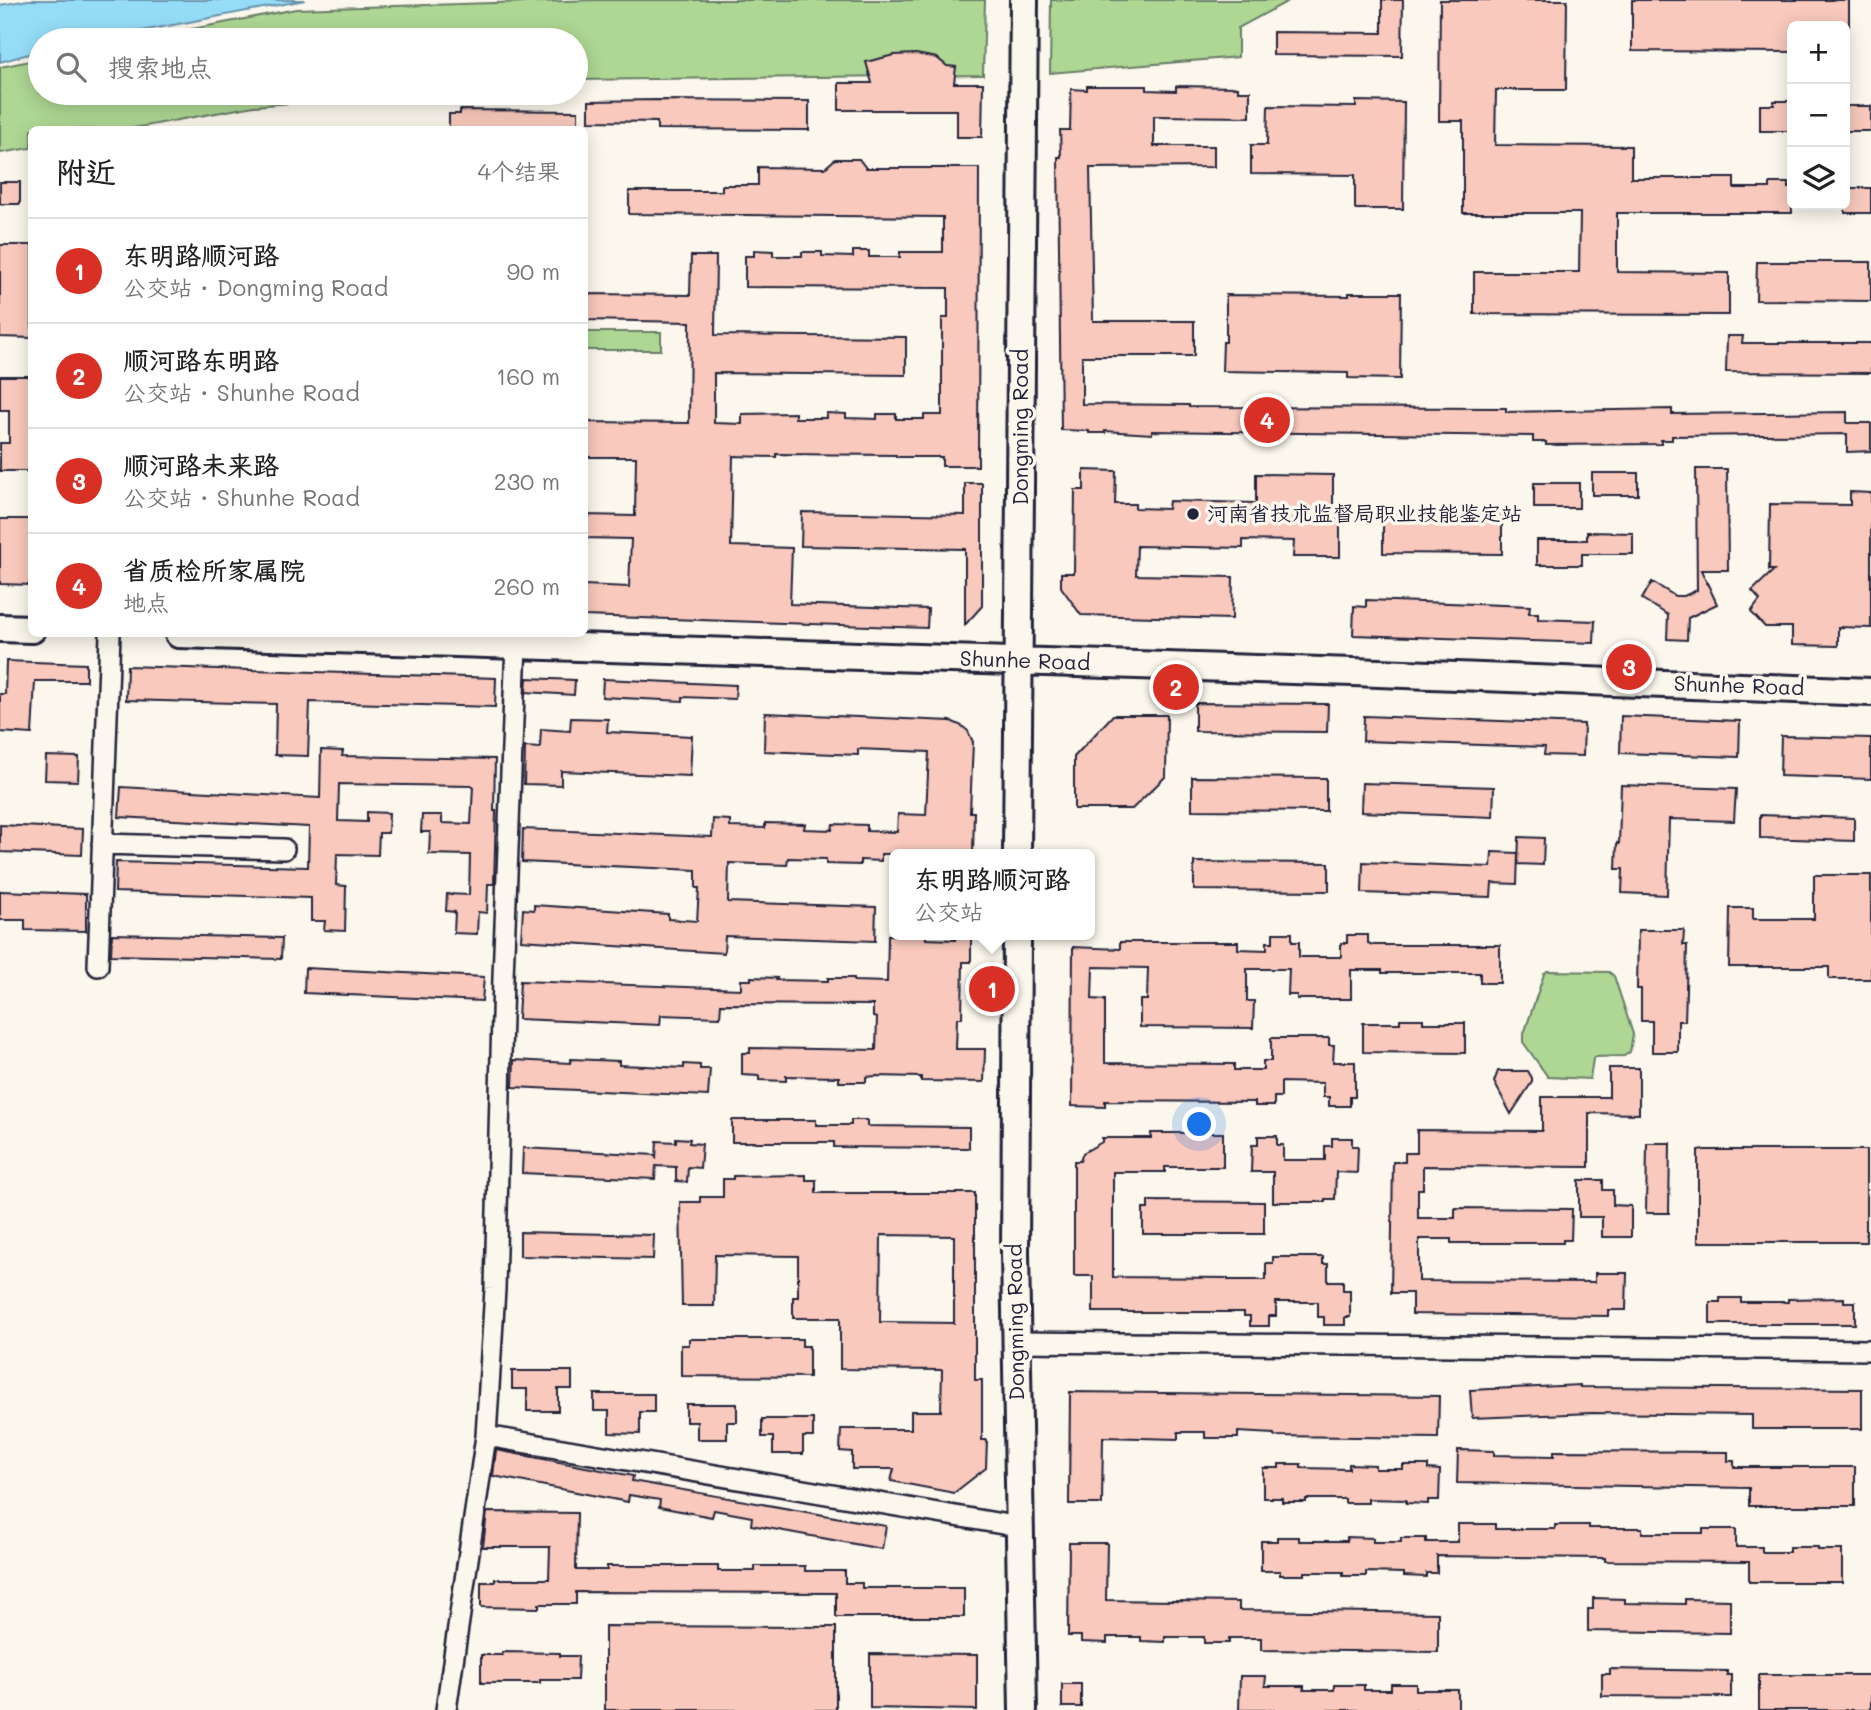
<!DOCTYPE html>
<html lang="zh">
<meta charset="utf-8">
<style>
:root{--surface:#fff;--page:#f6f6f6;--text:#222;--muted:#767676;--line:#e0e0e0;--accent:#d93025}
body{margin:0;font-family:Mali,"LXGW WenKai TC",sans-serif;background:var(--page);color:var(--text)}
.controls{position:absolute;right:21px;top:21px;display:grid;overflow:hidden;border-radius:10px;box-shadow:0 4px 18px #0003}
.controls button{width:63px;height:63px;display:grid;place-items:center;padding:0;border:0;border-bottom:2px solid var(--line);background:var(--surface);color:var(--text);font:35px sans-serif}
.you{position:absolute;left:1200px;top:1125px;width:24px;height:24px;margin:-18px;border:5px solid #fff;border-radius:50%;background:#1a73e8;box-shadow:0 0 0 10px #1a73e833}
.badge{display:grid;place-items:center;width:46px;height:46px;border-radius:50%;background:var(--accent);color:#fff;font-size:23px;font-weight:700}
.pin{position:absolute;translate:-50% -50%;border:4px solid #fff;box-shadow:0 2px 7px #0006}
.popup{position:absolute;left:889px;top:849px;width:206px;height:91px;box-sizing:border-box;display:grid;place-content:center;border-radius:10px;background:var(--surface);filter:drop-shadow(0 2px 5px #0005);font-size:23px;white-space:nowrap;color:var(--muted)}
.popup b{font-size:26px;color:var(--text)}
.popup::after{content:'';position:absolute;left:50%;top:100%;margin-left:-14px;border:14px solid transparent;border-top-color:var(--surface)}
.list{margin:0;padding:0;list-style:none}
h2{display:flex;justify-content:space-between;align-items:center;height:91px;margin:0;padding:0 28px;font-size:30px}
h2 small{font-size:23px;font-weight:400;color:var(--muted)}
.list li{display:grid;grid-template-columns:46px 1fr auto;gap:21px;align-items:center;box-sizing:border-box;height:105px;padding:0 28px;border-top:2px solid var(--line)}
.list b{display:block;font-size:26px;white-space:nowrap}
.list p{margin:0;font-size:23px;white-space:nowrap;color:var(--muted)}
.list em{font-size:23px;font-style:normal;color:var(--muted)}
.icon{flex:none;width:38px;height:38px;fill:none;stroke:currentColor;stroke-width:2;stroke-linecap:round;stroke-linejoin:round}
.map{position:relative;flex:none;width:1871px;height:1710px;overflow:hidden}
.search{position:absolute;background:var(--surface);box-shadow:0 4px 18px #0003;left:28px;top:28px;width:560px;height:77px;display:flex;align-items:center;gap:18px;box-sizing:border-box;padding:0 24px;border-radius:38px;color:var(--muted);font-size:26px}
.panel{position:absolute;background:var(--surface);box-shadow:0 4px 18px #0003;left:28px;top:126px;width:560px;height:511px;border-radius:10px}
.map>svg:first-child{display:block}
.green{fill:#aed793;stroke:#687c67;stroke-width:2}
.water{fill:#95ddf7;stroke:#6792ac;stroke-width:2}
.building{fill:#f8c9bc;stroke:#22223b;stroke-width:2;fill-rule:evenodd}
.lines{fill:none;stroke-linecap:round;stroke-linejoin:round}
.street-casing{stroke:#22223b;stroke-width:24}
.secondary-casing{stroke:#22223b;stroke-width:32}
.street{stroke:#fbf7ec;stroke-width:19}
.secondary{stroke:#fbf7ec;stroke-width:26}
.poi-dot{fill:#22223b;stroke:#fbf7ec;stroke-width:2.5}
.labels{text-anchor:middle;stroke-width:7;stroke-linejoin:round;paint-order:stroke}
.street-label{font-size:21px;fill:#22223b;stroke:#fbf7ec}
.poi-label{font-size:21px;fill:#22223b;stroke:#fbf7ec;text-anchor:start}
</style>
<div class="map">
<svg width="1871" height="1710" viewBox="0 0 1871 1710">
<rect width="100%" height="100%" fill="#fbf7ec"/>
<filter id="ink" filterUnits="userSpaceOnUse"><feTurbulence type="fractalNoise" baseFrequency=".0143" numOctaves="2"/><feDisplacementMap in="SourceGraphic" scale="14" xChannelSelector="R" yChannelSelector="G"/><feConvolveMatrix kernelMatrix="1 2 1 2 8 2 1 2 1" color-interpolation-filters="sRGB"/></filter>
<g filter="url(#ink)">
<path class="green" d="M596,0H985L983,75L576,80V40H135L296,9Z
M1051,0H1290L1238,28V57L1050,73Z
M40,59V93H414L254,106L129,129L32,130L31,148L0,153V67Z
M585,332H661V350H585Z
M1547,971L1609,972L1614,976L1633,1034L1630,1052L1624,1056L1596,1057L1593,1059L1590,1079L1548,1077L1523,1042V1037L1544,974Z"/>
<path class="water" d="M28,0H305L94,40H40V51L0,62V5Z"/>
<path class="building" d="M1382,0H1403L1402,56L1273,55V32L1382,33Z
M1440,0H1567L1566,90H1496L1495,145L1631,146V178H1734V188H1770V183H1788V188H1792V213H1617V272L1729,273V315L1474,314V272H1579L1580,213H1463V121H1439Z
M1632,0H1849V26H1792V52L1632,51Z
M916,54L937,58L947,66L956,67L954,83H983L982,137H957V110H839V83H872L866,62L894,55Z
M1087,86H1147V90L1176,91V86L1238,87V91H1250V117L1154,116V146H1214V167L1090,168L1093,321H1194V356H1082V404L1189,405V407L1506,408V412L1672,409V414L1847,412V423H1871V451L1847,452V434L1672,436V440H1661V444L1546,445V442H1533V436L1152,431V434L1105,431V433H1089V431L1061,430L1058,157H1061L1060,130H1070L1071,89L1087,90Z
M657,100L809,101V130L657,129V122L589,121V101Z
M1356,101L1404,102L1403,209H1355V175L1251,174V145H1267L1268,106L1356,107Z
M1774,101H1792V131H1760V105H1774Z
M1845,106H1871V131H1845Z
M460,110L578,111V130H449V114H460Z
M835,159H859L866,168H979L978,466H942V457H896V455L776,454V457L733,456L731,546L792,548L790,604L928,609L927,628L584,616V585L629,587L631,539L584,538V515L635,516L636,457H584V422L689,423L690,322L584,320V294L690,295L691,256H716L715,335L906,337V375L714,373V423L742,424V414L795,413V418H826V413L846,414V418L877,419V414H896V419H924V415H942V318H948V288L745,287V256H754V250L773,251V256H802V252H822V256L853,257V251H869V257H900V252H943V217L629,214V191H722V185H758V167L825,168Z
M0,182H20V204H0Z
M1845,188H1871V213H1845Z
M0,245H32V338L0,337Z
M1757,262H1871V301L1756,300Z
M1349,293H1401L1400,379L1348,378V373L1222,371L1223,342H1226V295L1349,296Z
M1727,336H1743L1742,343H1871V373L1726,372Z
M0,376H32V471H0V443H9V410H0Z
M1696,469H1727L1728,570H1701L1717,604L1688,618L1687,640L1667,639L1668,615L1642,599L1652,582L1675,596H1684L1697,590Z
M1084,470L1116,471L1115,504H1135V508L1168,509L1169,501L1256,503V474L1333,475V520H1340V557H1293L1294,541L1243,540V548L1137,546L1136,575L1233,577L1232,619L1081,615L1061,587V573H1074L1075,490H1084Z
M1592,473H1638V495H1592Z
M965,483H982V606L965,625V549L801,546L802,512L965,515Z
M1534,483H1579V508H1534Z
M1850,492L1871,493V628L1838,627V646L1792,645V627H1765L1751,612L1760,600L1752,591L1774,570H1769L1770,504L1850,505Z
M1383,512H1502V554L1383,553Z
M0,519H32V585L0,584Z
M1587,532L1633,533V554H1582V565H1537V540H1587Z
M1366,600L1530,606L1529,613H1538V619L1595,621L1594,643L1353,635L1354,606L1366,607Z
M6,661L86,664V681H35L32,734L0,732V694H5Z
M127,666L496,678L495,707L310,702L308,756L275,755L276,704L126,700Z
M527,678L575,680L574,695L526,692Z
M603,679L736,685L735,699L683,697V701L602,697Z
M1195,703L1328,704L1327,732L1195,731Z
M765,713L951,721L962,726L968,731L973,742L970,812H974L973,854H881V861L860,860V865L826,864V859L788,858L787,865L729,863L728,902L876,907L875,941L725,936L724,953L521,940L523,909L534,910V905L668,914V919L697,921L699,888H696V870L522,862L523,829L712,837L713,819L730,820V827L765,828V823L805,824L804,829L832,830L833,824L867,825V831L897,832L898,814L926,815L929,752L858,749V755L764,751Z
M1113,715H1167L1166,776L1132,809H1074V757Z
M1364,716L1584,724L1583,756L1544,755L1545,747L1363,741Z
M1621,716L1740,721L1739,757L1620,753Z
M571,718L608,719L607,732L692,736L690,776L561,771V785L524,784L525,747L540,748L541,729L570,731Z
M1781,736L1871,738V779L1780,776Z
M321,750L343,751L342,756L495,759L494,811H496L494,884H488L487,913L478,912L477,934L454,933L455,912L446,911L447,894L469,895L470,855L429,854L430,832H421L422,815H442V823L471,824L473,786L339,784L338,821L367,822V812L389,813L388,833H379L378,855L337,854L336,885L346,886L345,931L324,930L325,921H311V898L115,892L116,862L308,867L309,827L119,817L121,787L320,798Z
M46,756L79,757L78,781L45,780Z
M1192,777L1326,778V811L1192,810Z
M1362,783L1494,787L1493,817L1361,812Z
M1621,785L1736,789L1734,821L1669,819L1667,895L1622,893L1623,869H1616L1617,843L1619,844Z
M1760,815L1854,818V841L1760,838Z
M0,825L83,829L82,855L0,852Z
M1519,837L1544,838L1543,865L1518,864Z
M1492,852L1518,853L1517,884L1492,883L1491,897L1362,893L1363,862L1491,867Z
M1194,862L1329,863V891L1194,890Z
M1814,875H1871V979H1829V967H1729L1730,908H1753V919H1814Z
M0,891L86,894V931L25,930V920H0Z
M1638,930H1684L1683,945H1687L1686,990L1685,1021H1678V1052H1652V1021H1641V989H1637Z
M1273,933H1292V942H1299V957H1341V943H1347V935H1368V943L1373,945H1500V983H1480V973H1382V970H1351V999H1297V995H1288L1289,969H1247V1001H1254L1253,1028L1140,1027V1000H1147L1148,968L1093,967L1092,999L1105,1000V1063L1234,1064V1070H1263V1061H1271V1038H1329V1045H1334L1333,1062H1355V1097H1350V1106H1329V1097H1323V1083L1281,1082V1097H1274V1106H1255V1102L1105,1101V1107L1072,1106L1073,947L1120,949V942H1238V949L1267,950V942H1273Z
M112,934L282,938L281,959L111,955Z
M888,935H926V939L955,940V935H971V962H963L962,1018H957L956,1049H985L984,1082L921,1081V1077L876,1076L866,1077V1082H839V1077L786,1076V1081L759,1080V1076L742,1075V1053H750V1048L876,1050L877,1018L873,1017V1005L721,1004L720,1017L661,1015L660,1025L518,1019L520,981L741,989V980H751V977L777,978L776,980L828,981V978H854V981L887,982Z
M305,968L484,977L482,1001L304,993Z
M1400,1019H1423V1023H1465V1053L1363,1052V1023H1400Z
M571,1059L619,1061V1065L645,1066L684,1068V1064L700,1065V1069H710L708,1096L513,1087L514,1060L570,1063Z
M1609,1068H1639V1114L1589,1113V1167L1423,1166V1189H1418V1218H1455V1208L1572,1209L1571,1240H1563V1243H1451V1239H1419V1281L1595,1282V1273H1627L1626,1310H1608V1316L1412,1314V1293H1391L1393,1162H1405V1153H1417V1130L1542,1131V1097H1609Z
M1498,1071H1528L1532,1078V1082L1511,1114L1494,1082Z
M732,1120H816V1125H851V1120H867V1126L969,1127V1148L834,1147V1142H732Z
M1151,1133H1223V1167H1165V1172H1113V1277L1228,1278V1280H1266V1263H1273V1257H1323V1264H1328V1281H1343V1290H1350V1317H1345V1325H1324V1317H1318V1302H1276V1316H1269V1326H1250V1316H1244V1312H1093V1276H1074V1161H1080L1083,1153L1102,1142V1138H1151Z
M1258,1136H1277V1145H1283V1160H1325V1146H1332V1138H1352V1146H1358L1357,1173L1336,1172L1335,1199H1325V1202H1273V1172H1251L1252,1145H1258Z
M676,1138L690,1139L689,1143L702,1144L700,1168L688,1167L687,1182L676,1181V1167L656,1166L655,1179L522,1173L523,1148L656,1155V1159L657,1141L676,1142Z
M1647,1143H1670L1669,1213H1646Z
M1698,1150H1866V1242H1698Z
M806,1175V1180H816V1193H975V1380H982V1440H987L986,1468L954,1493L891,1481L894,1469H852V1452L840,1451L841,1429H911V1411H941L942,1370L840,1369V1318H793V1297H798V1256L715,1255L714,1306H682L680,1202H700V1197H723V1179H733V1176ZM881,1235L954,1236V1323L880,1322Z
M1579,1180H1603V1190H1613V1205L1631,1206V1237H1602V1217H1579Z
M1148,1201L1264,1202V1234H1143V1209H1148Z
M520,1232L654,1235L653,1259L520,1256Z
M1720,1298H1741V1302H1788V1299L1844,1298V1302H1855V1324H1710V1302H1720Z
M689,1339H802V1346H809V1377L681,1376V1345H689Z
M512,1371H572V1389H558V1411H527V1389H512Z
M1580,1385V1387L1862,1389V1429H1752V1415L1591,1413L1472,1418L1470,1390Z
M1070,1392L1439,1396L1438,1438L1274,1436V1434L1238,1432V1438H1205V1432H1178V1439L1103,1437L1102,1504H1069Z
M594,1394H654V1412H640V1434L609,1433V1411H594Z
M686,1404H737V1422H727V1439H697V1422H686Z
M762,1419H813V1437H803V1454H773V1437H762Z
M496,1450L633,1476L632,1481L886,1526L882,1549L751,1525L752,1517L714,1510L712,1517L659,1507L660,1500L629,1495L628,1502L493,1476Z
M1458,1450L1494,1451V1455L1554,1456V1451L1728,1452V1461H1734V1467H1855V1506H1749V1488L1457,1483Z
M1279,1464H1301V1468L1349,1469V1464L1375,1465V1469H1403V1465H1428V1469L1440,1470L1439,1500H1428V1504L1406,1503V1500L1368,1499V1503H1345V1499H1306V1502H1282V1498H1263V1468H1279Z
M487,1512L577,1513L576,1570H607V1566H718V1571H755V1566H805V1571H845V1583H862V1588H964V1617H836V1593L576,1592V1604H539V1608L481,1607V1582H495V1579H549L550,1547H483Z
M1458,1524H1495V1529H1555V1525H1589V1528H1642V1533H1703V1529H1736V1547H1762V1552H1789V1547H1818V1550H1842V1582H1749V1562L1605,1561V1558L1437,1556V1573H1426V1577L1404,1576V1573L1366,1572V1576H1343V1572H1304V1575H1280V1571H1261V1541H1277V1537H1299V1541H1347V1537L1373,1538V1542H1401V1538H1426V1542H1458Z
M1069,1543H1107L1106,1600L1239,1602V1610L1438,1613V1652L1261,1650V1638H1229V1643H1204V1637H1165V1642L1141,1641V1637H1107V1643L1081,1642V1636H1068Z
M1593,1598L1625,1599V1603L1685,1604V1599L1730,1600V1633L1588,1631V1609H1593Z
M605,1626L836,1627V1710H605Z
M502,1652L560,1653V1656H578L577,1680H540V1683H481V1655H502Z
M870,1654L977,1655V1710L870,1708Z
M1610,1669L1727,1671V1675H1731V1697L1602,1696V1674H1610Z
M1759,1675H1871V1710H1759Z
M1240,1676H1266L1265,1686H1304V1690H1334V1685H1364V1690H1391V1684H1416V1690H1458V1710H1239Z
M1062,1684H1081V1707H1062Z"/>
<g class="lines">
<g class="street-casing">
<path id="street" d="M102,844L284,849
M98,966L110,634
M1016,1342L1871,1350
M486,1436L1020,1527
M446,1710L486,1436L495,1289L503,977L516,644"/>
</g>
<g class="secondary-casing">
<path id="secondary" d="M0,628L32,629
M179,634L1353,672L1871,692
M1017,854L1024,0
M1017,935L1015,1253L1023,1710"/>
</g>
<use href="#street" class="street"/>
<use href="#secondary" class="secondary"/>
</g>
</g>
<circle class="poi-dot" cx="1193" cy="514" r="7"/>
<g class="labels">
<g class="street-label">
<text transform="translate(1021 427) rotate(-90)" y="7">Dongming Road</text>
<text transform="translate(1025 661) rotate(2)" y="7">Shunhe Road</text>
<text transform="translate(1739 686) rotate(2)" y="7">Shunhe Road</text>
<text transform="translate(1016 1322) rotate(-91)" y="7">Dongming Road</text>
</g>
<g class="poi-label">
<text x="1207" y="521">河南省技术监督局职业技能鉴定站</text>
</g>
</g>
</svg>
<div class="controls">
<button>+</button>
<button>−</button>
<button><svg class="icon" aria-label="layers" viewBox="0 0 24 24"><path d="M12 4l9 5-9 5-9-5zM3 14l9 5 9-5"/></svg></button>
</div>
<div class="you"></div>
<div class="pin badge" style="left:992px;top:989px">1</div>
<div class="popup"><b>东明路顺河路</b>公交站</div>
<div class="pin badge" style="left:1176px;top:687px">2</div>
<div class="pin badge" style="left:1629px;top:667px">3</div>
<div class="pin badge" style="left:1267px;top:420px">4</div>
<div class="search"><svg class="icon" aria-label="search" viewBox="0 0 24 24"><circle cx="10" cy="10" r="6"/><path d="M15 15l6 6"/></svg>搜索地点</div>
<section class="panel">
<h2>附近<small>4个结果</small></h2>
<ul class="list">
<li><span class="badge">1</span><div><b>东明路顺河路</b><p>公交站 · Dongming Road</p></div><em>90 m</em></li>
<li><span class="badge">2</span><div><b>顺河路东明路</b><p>公交站 · Shunhe Road</p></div><em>160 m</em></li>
<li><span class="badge">3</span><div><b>顺河路未来路</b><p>公交站 · Shunhe Road</p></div><em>230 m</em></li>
<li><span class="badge">4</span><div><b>省质检所家属院</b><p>地点</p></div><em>260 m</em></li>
</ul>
</section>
</div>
